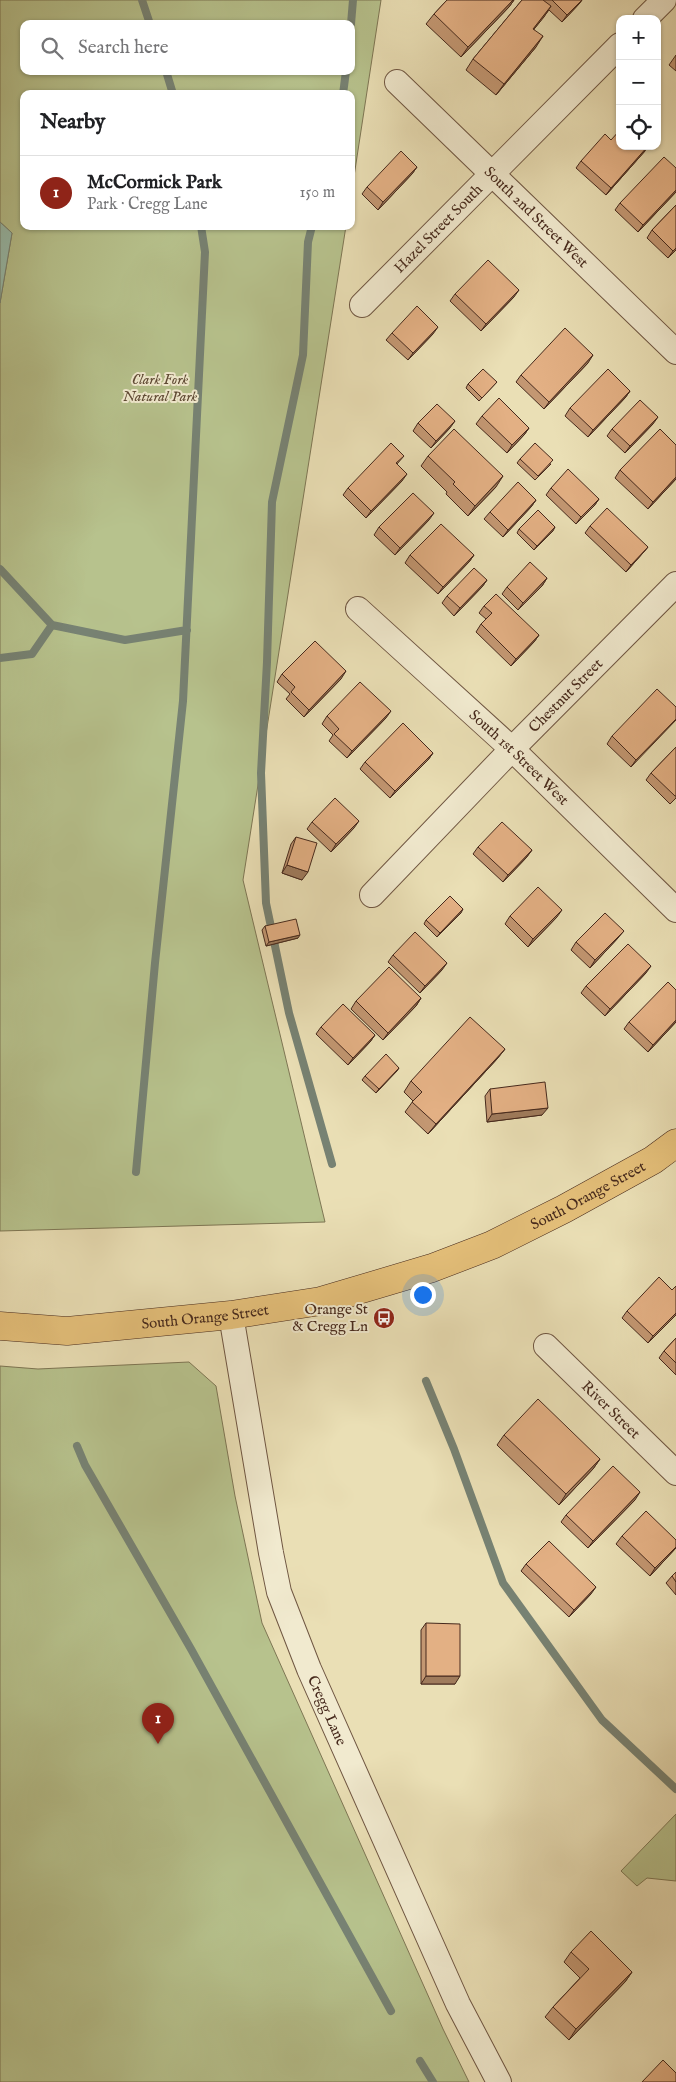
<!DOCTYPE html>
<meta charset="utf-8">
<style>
:root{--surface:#fff;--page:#f6f6f6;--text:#202124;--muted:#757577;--line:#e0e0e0;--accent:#8f2418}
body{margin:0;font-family:"IM FELL English",serif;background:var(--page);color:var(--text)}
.controls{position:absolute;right:15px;top:15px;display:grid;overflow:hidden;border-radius:10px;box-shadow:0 1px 4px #0004}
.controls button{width:45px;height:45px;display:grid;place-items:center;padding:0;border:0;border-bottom:1px solid var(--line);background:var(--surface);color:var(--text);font:25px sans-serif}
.you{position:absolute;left:422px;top:1294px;width:18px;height:18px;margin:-12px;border:4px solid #fff;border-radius:50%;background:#1a73e8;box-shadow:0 0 0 8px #1a73e833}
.badge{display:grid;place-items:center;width:32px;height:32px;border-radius:50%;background:var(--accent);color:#fff;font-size:16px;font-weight:700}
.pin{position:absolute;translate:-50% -41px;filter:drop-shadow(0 1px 2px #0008)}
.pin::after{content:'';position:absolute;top:26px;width:18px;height:15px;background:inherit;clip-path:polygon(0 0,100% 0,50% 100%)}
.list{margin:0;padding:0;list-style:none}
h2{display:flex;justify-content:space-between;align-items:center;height:65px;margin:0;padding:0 20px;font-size:21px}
h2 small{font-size:16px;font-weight:400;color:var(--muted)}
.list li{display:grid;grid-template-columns:32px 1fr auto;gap:15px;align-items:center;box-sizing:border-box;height:75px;padding:0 20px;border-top:1px solid var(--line)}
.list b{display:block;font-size:19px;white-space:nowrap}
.list p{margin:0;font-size:16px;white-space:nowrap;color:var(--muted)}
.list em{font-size:16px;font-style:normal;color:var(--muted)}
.icon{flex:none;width:28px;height:28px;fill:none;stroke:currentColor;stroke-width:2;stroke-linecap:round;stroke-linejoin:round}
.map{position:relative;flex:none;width:676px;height:2082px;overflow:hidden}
.search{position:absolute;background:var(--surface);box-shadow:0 1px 4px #0004;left:20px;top:20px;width:335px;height:55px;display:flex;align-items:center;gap:12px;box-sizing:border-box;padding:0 18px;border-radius:10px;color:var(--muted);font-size:19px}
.panel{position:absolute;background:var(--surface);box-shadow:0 1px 4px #0004;left:20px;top:90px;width:335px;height:140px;border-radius:10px}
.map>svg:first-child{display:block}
.green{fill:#b7c28d;stroke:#7e7654;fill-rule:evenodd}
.water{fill:#98bdad;stroke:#778273}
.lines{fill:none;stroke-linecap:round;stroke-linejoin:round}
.stream{stroke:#778273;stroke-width:8}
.minor-casing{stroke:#6f5642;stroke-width:26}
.major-casing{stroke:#46291c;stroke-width:29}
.minor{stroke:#f1eacf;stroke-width:24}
.major{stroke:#e5c07a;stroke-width:28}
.wall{fill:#c39772;stroke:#46291c}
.shaded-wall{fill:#9f7b5c;stroke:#46291c}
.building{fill:#e3b084;stroke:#46291c}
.labels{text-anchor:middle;stroke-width:4;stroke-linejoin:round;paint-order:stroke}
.street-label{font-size:15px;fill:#46291c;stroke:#f1eacf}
.park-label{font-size:15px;font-style:italic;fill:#5d4833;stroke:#f1eacf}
.poi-label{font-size:15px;fill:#46291c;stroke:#f1eacf;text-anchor:end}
</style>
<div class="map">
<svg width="676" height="2082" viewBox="0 0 676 2082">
<rect width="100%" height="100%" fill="#eadfb5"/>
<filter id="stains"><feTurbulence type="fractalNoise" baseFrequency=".004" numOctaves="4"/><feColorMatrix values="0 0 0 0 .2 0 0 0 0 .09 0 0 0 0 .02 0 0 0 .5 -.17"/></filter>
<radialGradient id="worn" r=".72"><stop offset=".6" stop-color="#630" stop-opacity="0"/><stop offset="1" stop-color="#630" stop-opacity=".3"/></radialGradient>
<path class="green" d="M0,0H381L351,196V94H24V226H346L243,880L325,1222L0,1231V303L12,233L0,222ZM24,24H351V71H24Z
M189,1362L216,1386L235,1496L262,1623L443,2029L469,2082H0V1366L38,1369Z
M676,1814V1881L647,1878L637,1886L621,1871Z"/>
<path class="water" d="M0,222L12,233L0,303Z"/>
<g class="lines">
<path class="stream" d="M142,0L150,24
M351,24L353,0
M166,71L173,94
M343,94L346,71
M312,226L308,242L303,355L272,502L267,662L261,773L266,903L289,1013L332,1164
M0,569L52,625L125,640L187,630
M0,658L32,654L52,625
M136,1172L155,963L183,701L205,252L201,226
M426,1381L454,1449L503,1583L602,1720L676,1789
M77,1446L85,1465L191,1649L391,2011
M420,2061L433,2082"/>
<g class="minor-casing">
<g id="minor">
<path d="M645,19L664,0"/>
<path id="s1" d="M397,82L676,352"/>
<path id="s2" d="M362,305L620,45"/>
<path id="s3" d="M358,609L512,749L676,910"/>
<path id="s4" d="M372,895L512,749L676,584"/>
<path id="s5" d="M231,1315L271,1553L279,1592L309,1669L458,2004L499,2082"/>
<path id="s6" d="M546,1346L676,1473"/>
</g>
</g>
<g class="major-casing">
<g id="major">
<path id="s7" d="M0,1326L67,1331L231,1315L321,1301L432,1268L492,1245L564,1209L653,1160L676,1143"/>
</g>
</g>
<use href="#minor" class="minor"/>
<use href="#major" class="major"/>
</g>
<path class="wall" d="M447,0H514L509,7L461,57L426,24L434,14Z
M522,0H582L579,4L562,22L549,10L534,29L536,47L496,95L466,70L473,59Z
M676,55V71L669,65Z
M611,140L645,151L606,195L576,168L581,161Z
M417,167L412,174L378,210L362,194L367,187Z
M676,168V192L638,232L615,210L620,203Z
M676,205V250L668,258L647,238L652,230Z
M455,294L514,297L481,331L450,301Z
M392,333L433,334L408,360L386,340Z
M588,363L544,409L516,382L521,375Z
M497,382L479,401L466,388L468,384Z
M630,391L625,398L588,437L565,416L570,408Z
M482,416L529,428L524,435L507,453L476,424Z
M418,423L450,428L431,448L413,431Z
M653,424L625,453L607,436L612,429Z
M404,456L397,464L402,481L366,518L343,495L348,488Z
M428,456L496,487L468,516L446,494L447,492L421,466Z
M520,459L551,464L535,480L517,463Z
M620,470L676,479L648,509L615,478Z
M551,488L599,499L594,506L576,524L546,495Z
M536,500L531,507L503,537L484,519L490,512Z
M429,520L395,555L374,535L379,527Z
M590,526L648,547L642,554L626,572L585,533Z
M555,527L534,550L517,533L519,529Z
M410,555H474L469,562L438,594L405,563Z
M547,578L542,586L518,610L502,594L507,587Z
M487,580L482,587L454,616L442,603L447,596Z
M484,606L539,635L534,642L511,666L476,632L481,624L486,619L479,613Z
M282,674L341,679L304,717L286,699L290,694L277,682Z
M676,707L631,767L607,744L612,736Z
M327,716L386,718L347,758L329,741L333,735L322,724Z
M676,747V798L670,804L646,780L651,773Z
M433,753L428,760L390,798L360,769L365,762Z
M312,822L354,828L331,852L307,829Z
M296,837L302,880L282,873L291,844Z
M478,847L532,850L526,858L503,882L473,854Z
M461,913L437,937L424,924L426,920Z
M510,916L557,917L528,947L505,924Z
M265,926L298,938L266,946L262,930Z
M618,938L590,968L571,950L576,942Z
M393,955L442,970L420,993L388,962Z
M646,973L605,1016L581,993L586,986Z
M421,998L416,1006L383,1040L351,1009L356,1001Z
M629,1022H676L648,1052L624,1029Z
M321,1027L375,1035L370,1042L348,1065L316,1034Z
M505,1049L497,1059L428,1134L405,1112L413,1101L404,1092L411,1081Z
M399,1068L376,1093L362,1080L365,1076Z
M490,1089L542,1115L487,1122L485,1096Z
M672,1290L676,1315L648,1343L622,1318L627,1311Z
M676,1338V1375L659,1358L664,1351Z
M504,1435L600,1459L593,1469L559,1505L497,1445Z
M635,1500L588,1548L561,1522L566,1515Z
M622,1536L676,1540V1548L650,1576L616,1544Z
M526,1564L591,1594L569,1617L521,1571Z
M676,1572V1595L666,1583L672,1576Z
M426,1623L455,1684H421V1630Z
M571,1952L632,1972L625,1982L569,2040L545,2017L553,2007L580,1978L564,1962Z"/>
<path class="shaded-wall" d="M513,0H514L509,7L461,57L468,47Z
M582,0L579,4L562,22L567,15Z
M551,6L544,17L526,39L533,29Z
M543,36L536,47L496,95L504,84Z
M648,146L645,151L606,195L611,188Z
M417,167L412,174L378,210L383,202Z
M676,190V192L638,232L643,225Z
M676,248V250L668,258L673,251Z
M519,290L514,297L481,331L486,324Z
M438,327L433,334L408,360L413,353Z
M593,355L588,363L544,409L549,402Z
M630,391L625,398L588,437L593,430Z
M658,417L653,424L625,453L630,446Z
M455,421L450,428L431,448L436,441Z
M529,428L524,435L507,453L512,445Z
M407,474L402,481L366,518L371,511Z
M503,476L496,487L468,516L475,506Z
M676,477V479L648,509L653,502Z
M599,499L594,506L576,524L581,517Z
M536,500L531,507L503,537L508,530Z
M434,513L429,520L395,555L400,548Z
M555,527L553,531L534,550L537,546Z
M648,547L642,554L626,572L631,565Z
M474,555L469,562L438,594L443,587Z
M547,578L542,586L518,610L523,603Z
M487,580L482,587L454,616L460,608Z
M539,635L534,642L511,666L516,659Z
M346,671L341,679L304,717L309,710Z
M391,711L386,718L347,758L352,751Z
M676,719V720L631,767L636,760Z
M433,753L428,760L390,798L395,791Z
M359,821L354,828L331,852L336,844Z
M532,850L526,858L503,882L508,875Z
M287,865L308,872L302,880L282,873Z
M463,909L461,913L437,937L440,933Z
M562,910L557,917L528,947L533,939Z
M624,931L618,938L590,968L595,960Z
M300,935L298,938L266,946L269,942Z
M447,963L442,970L420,993L425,986Z
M651,966L646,973L605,1016L610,1009Z
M421,998L416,1006L383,1040L388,1033Z
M676,1020V1022L648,1052L653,1045Z
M375,1035L370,1042L348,1065L353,1058Z
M505,1049L497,1059L428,1134L436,1124Z
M399,1068L397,1071L376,1093L379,1089Z
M548,1108L542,1115L487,1122L492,1114Z
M676,1313V1315L648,1343L653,1336Z
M600,1459L593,1469L559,1505L566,1494Z
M640,1492L635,1500L588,1548L593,1541Z
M676,1547L674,1550L650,1576L655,1568Z
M596,1587L591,1594L569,1617L574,1610Z
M426,1676H460L455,1684H421Z
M632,1972L625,1982L569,2040L576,2029Z"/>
<path class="building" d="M447,0H513L468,47L434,14Z
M522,0H543L551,6L533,29L543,36L504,84L473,59Z
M552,0H582L567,15Z
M620,130V146H648L611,188L581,161L605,134L611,140Z
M401,151L417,167L383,202L367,187Z
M664,157L676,168V190L643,225L620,203Z
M676,205V248L673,251L652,230Z
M488,260L519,290L486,324L455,294Z
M417,306L438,327L413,353L392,333Z
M565,328L593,355L549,402L521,375Z
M483,369L497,382L482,398L468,384Z
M608,369L630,391L593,430L570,408Z
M499,398L529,428L512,445L482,416Z
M640,400L658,417L630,446L612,429Z
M437,404L455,421L436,441L418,423Z
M454,429L503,476L475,506L453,484L455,482L428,456Z
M660,429L676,445V477L653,502L620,470Z
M391,443L404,456L396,463L407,474L371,511L348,488Z
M535,443L553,460L538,476L520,459Z
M568,469L599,499L581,517L551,488Z
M518,482L536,500L508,530L490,512Z
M413,493L434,513L400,548L379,527Z
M607,508L648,547L631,565L590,526Z
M538,510L555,527L537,546L519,529Z
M441,524L474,555L443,587L410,555Z
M530,562L547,578L523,603L507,587Z
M474,568L487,580L460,608L447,596Z
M496,594L539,635L516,659L481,624L492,613L484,606Z
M315,641L346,671L309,710L291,692L295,687L282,674Z
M360,682L391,711L352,751L334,734L339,729L327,716Z
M657,689L676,707V719L636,760L612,736Z
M403,723L433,753L395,791L365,762Z
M676,747V796H675L651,773Z
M335,798L359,821L336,844L312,822Z
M502,822L532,850L508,875L478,847Z
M296,837L317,843L308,872L287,865Z
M538,887L562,910L533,939L510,916Z
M450,896L463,909L440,933L426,920Z
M605,913L624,931L595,960L576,942Z
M296,919L300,935L269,942L265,926Z
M415,932L447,963L425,986L393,955Z
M628,944L651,966L610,1009L586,986Z
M389,967L421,998L388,1033L356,1001Z
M668,982L676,990V1020L653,1045L629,1022Z
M343,1004L375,1035L353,1058L321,1027Z
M470,1017L505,1049L436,1124L412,1102L422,1092L411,1081Z
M386,1054L399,1068L379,1089L365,1076Z
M545,1082L548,1108L492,1114L490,1089Z
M659,1277L672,1290L676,1286V1313L653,1336L627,1311Z
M676,1338V1363L664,1351Z
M538,1399L600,1459L566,1494L504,1435Z
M613,1466L640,1492L593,1541L566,1515Z
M646,1511L676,1540V1547L655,1568L622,1536Z
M549,1541L596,1587L574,1610L526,1564Z
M676,1572V1582L672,1576Z
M426,1623L460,1624V1676H426Z
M591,1931L632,1972L576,2029L553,2007L589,1969L571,1952Z
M663,2060L676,2073V2082H642Z"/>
<defs>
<g id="bus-disc" transform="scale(1.125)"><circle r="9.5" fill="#8f2418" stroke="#f1eacf"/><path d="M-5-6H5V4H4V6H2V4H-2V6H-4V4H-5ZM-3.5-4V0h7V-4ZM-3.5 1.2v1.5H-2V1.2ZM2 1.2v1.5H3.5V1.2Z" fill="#fff"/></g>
</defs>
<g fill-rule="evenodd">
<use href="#bus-disc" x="384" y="1318"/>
</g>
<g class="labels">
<g class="street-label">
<text dy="5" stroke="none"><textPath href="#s1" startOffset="194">South 2nd Street West</textPath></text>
<text dy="5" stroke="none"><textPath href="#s2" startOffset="108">Hazel Street South</textPath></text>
<text dy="5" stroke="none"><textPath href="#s4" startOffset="278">Chestnut Street</textPath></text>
<text dy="5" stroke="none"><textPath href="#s3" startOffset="219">South 1st Street West</textPath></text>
<text dy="5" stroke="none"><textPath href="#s7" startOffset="611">South Orange Street</textPath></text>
<text dy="5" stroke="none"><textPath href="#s7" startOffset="206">South Orange Street</textPath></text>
<text dy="5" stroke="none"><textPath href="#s6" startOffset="91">River Street</textPath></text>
<text dy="5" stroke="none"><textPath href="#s5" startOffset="409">Cregg Lane</textPath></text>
</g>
<g class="park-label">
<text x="160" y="384">Clark Fork<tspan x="160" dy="17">Natural Park</tspan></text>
</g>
<g class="poi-label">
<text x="368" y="1314">Orange St<tspan x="368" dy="17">&amp; Cregg Ln</tspan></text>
</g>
</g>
<rect width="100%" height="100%" filter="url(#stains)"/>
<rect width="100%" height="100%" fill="url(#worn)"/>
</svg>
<div class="controls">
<button>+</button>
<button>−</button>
<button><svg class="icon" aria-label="locate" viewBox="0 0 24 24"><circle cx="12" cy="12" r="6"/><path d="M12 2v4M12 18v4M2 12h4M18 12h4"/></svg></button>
</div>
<div class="you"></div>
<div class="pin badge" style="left:158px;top:1744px">1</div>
<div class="search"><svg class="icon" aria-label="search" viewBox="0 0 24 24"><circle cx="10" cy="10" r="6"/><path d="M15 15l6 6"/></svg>Search here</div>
<section class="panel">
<h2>Nearby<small></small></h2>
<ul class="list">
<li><span class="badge">1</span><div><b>McCormick Park</b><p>Park · Cregg Lane</p></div><em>150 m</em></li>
</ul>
</section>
</div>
